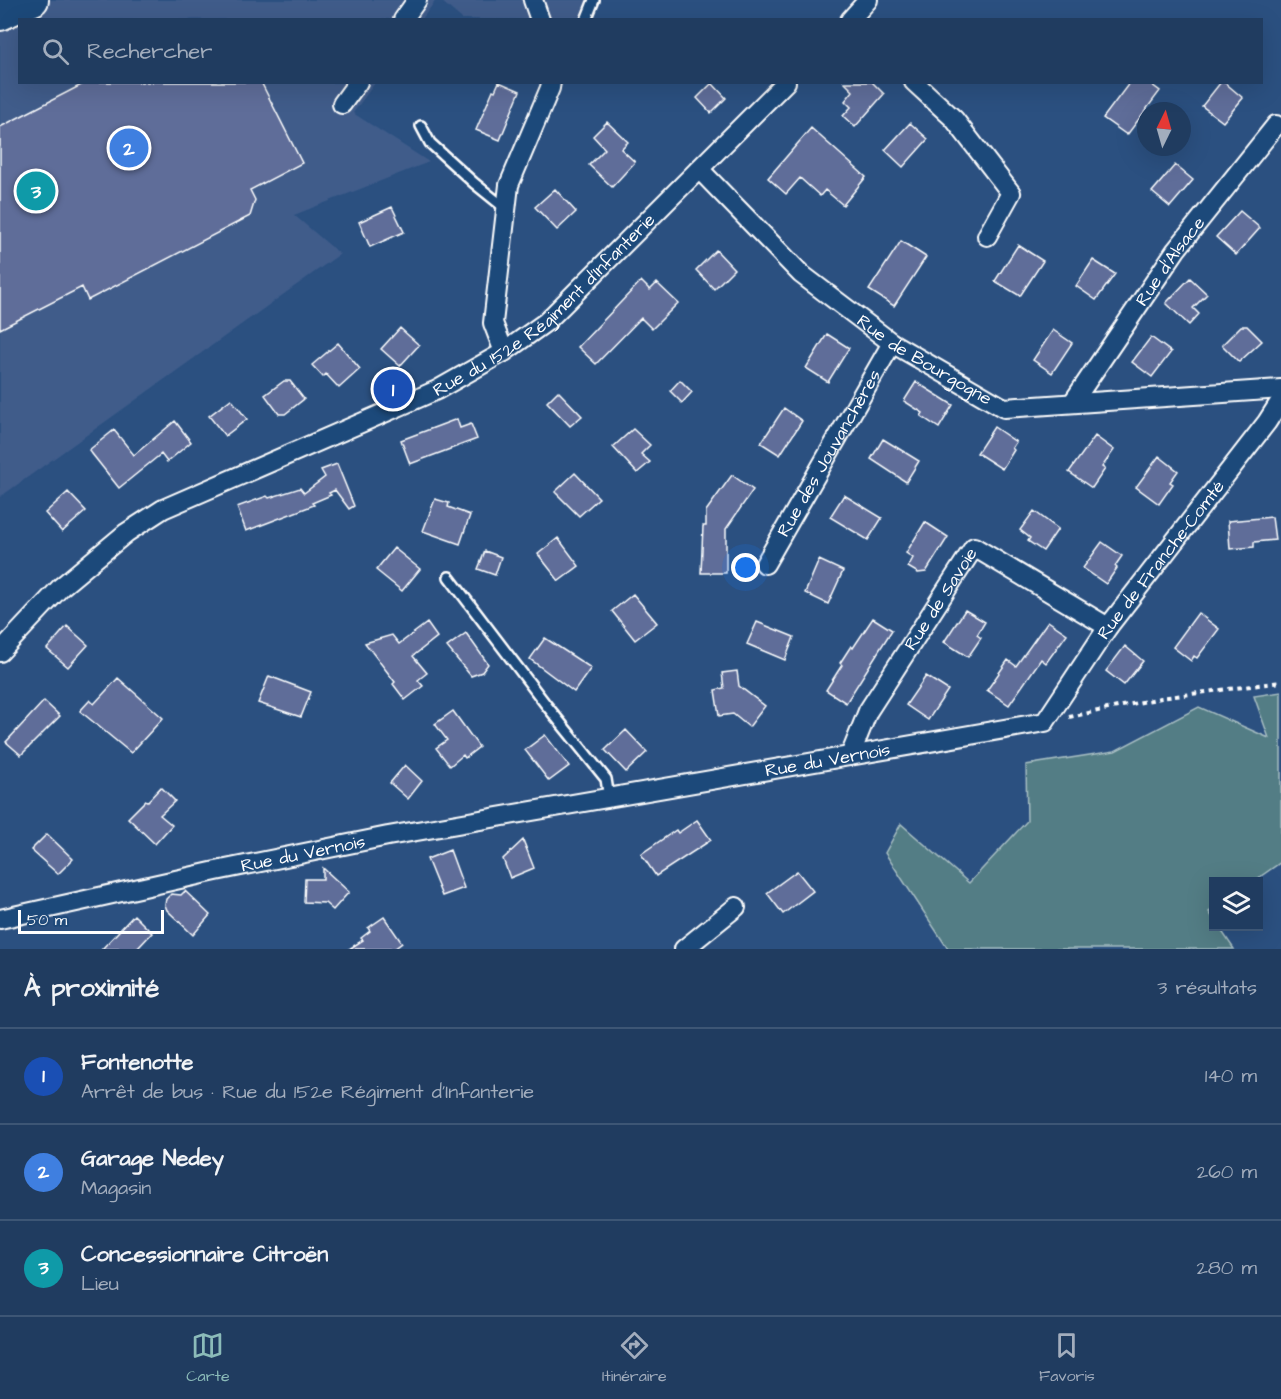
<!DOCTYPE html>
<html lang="fr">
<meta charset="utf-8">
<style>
:root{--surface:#203c60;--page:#284366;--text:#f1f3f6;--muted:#a2adbd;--line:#3d5675;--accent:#8bbbb9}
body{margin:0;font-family:"Architects Daughter",sans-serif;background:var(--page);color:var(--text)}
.controls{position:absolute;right:18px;bottom:18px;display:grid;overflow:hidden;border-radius:0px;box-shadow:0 6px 24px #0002}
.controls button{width:54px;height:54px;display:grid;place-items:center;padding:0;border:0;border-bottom:2px solid var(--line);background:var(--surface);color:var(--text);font:30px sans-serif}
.compass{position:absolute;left:1137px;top:102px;width:54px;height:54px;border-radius:50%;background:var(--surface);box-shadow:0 6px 24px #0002;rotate:5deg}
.scale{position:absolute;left:18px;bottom:15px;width:146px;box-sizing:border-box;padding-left:6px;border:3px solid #fff;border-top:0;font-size:16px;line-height:21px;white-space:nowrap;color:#fff;-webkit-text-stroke:4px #1f4a7a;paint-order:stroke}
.you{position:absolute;left:746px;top:568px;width:21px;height:21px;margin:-15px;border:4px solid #fff;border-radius:50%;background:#1a73e8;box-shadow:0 0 0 9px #1a73e833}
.badge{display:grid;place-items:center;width:39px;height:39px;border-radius:50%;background:var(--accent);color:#fff;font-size:20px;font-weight:700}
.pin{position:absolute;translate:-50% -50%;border:3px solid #fff;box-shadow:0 2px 6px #0006}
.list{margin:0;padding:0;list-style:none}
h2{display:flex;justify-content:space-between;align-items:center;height:78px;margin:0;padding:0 24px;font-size:26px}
h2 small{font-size:20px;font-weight:400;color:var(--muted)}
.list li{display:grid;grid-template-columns:39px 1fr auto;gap:18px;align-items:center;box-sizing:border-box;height:96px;padding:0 24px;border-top:2px solid var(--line)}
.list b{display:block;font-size:22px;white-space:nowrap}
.list p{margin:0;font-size:20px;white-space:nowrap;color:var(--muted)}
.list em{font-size:20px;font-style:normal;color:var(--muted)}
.icon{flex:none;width:33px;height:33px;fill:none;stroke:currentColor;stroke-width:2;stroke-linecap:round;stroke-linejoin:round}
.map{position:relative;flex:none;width:1281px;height:949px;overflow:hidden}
.search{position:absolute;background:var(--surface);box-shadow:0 6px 24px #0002;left:18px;right:18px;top:18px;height:66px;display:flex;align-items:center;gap:15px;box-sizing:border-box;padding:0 21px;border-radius:0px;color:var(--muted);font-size:22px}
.sheet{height:366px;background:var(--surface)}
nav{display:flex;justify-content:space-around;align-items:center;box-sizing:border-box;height:84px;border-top:2px solid var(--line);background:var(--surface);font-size:16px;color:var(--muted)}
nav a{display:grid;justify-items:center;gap:3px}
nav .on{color:var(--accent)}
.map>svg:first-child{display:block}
.built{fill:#3f5c8a}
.green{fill:#527d85;stroke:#a8bec2;stroke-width:1.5}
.building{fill:#5f6d99;stroke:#fff;stroke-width:1.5}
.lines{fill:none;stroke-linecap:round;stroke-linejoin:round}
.service-casing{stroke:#fff;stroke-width:14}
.minor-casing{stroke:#fff;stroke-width:22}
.primary-casing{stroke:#fff;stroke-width:34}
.path{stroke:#fff;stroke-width:4;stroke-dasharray:4.5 4.5;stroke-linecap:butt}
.service{stroke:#1f4a7a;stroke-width:9}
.minor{stroke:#1f4a7a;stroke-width:18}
.primary{stroke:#1f4a7a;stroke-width:30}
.labels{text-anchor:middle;stroke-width:4.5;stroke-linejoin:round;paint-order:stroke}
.street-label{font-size:18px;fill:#fff;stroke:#1f4a7a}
</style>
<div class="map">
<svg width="1281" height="949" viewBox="0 0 1281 949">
<rect width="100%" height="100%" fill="#2b5080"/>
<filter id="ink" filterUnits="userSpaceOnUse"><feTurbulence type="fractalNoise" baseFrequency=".0167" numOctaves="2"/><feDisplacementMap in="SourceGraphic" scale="12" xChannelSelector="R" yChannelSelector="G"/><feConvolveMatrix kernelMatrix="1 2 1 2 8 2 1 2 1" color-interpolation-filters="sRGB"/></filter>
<g filter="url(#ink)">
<path class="built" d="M0,0H436L422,19L20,20V82L375,83L353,113L429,162L294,215L340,254L0,497Z
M440,0H599L590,20L462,19Z"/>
<path class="green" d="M1281,692V862L1254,881L1214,882L1213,909L1209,912L1213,918L1214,926L1219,927L1234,949H948L885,853L901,824L969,883L1027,821L1026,765L1115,751L1199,707L1269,738L1254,696Z"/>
<path class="building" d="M87,82H261L302,163L250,190L255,200L250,216L88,300L82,287L0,329V127Z
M499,82L520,91L500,140L476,130L493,90L495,91Z
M844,82H872L884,94L855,127L843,116L851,107L845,101L853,91Z
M1130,82H1148L1160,91L1127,135L1103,118Z
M1221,82H1224L1243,98L1223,122L1202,106Z
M712,83L726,98L711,113L697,98Z
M607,122L628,142L621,149L635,162L612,187L589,165L605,149L593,136Z
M910,123L928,139L903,167L885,150Z
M811,128L866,177L843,205L825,190L820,196L800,178L786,194L768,178Z
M1175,165L1193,180L1170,207L1152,192Z
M555,189L576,212L557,230L535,207Z
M392,207L404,232L370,247L359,222Z
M1240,211L1260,228L1236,255L1216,237Z
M901,241L926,257L894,306L869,290Z
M1018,245L1043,261L1020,296L995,281Z
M716,250L734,269L714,289L696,270Z
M1093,260L1115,274L1096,300L1076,286Z
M1190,278L1207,294L1193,308L1199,314L1189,325L1166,303Z
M641,281L650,290L657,283L678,303L652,329L641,318L596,364L578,347Z
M1241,326H1247L1262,341L1239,362L1222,345Z
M400,328L419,345L400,366L381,349Z
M1053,330L1072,343L1052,373L1033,360Z
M827,334L849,348L828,382L806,368Z
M1151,337L1171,352L1152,377L1132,362Z
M338,343L360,369L339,388L326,374L323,377L312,365Z
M680,380L692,392L682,403L670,391Z
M284,381H290L304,399L285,414H279L265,395Z
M916,382L953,405L939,428L921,416L923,413L904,401Z
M558,391L582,416L570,426L547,402Z
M231,399L247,419L225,436L209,416Z
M784,408L802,421L780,455L761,443Z
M457,419L460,428L471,424L477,439L410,464L401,440Z
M175,421L191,442L167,462L161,454L119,488L89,450L114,430L134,455Z
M994,427L1016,442L1012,448L1014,450L1002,469L977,453Z
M633,429L650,445L641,454L650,462L637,473L613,447Z
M1095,436L1114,450L1102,467L1105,469L1092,488L1069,472Z
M883,439L919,461L906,482L871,459Z
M1159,456L1178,471L1170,482L1173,484L1159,504L1136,487Z
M337,464L354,506L349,509L335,490L329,493L331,495L312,503L314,505L246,531L237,507L267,496L269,498L300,488L304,493L325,477L321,470Z
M575,473L599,498L579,516L555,492Z
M732,475L753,490L726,529V573H701L703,526H706V511Z
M68,492L86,511L62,532L45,513Z
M844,495L882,518L868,540L830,517Z
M435,499L449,503L448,507L470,515L460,544L423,531Z
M1034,511L1058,529L1043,551L1028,541L1030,538L1020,530Z
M1272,517L1275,540L1254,542V547L1230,549L1228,521Z
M925,522L948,537L926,572L918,573L908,567L913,558L906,553Z
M558,538L579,566L559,581L538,554Z
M1102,542L1122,556L1115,566L1117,568L1106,584L1083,568Z
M394,548L420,569L402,591L376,570Z
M485,551L501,557L495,575L478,569Z
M819,560L843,571L828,604L805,593Z
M633,594L657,623L635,640L612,611Z
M965,610L985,622L977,635L981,638L968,657L944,642Z
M1198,613L1219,629L1197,658L1194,656L1191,661L1173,647Z
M873,618L892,630L846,703L826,690L842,665L840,663L851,646L853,648Z
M1048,621L1067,634L1046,663L1041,659L1009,705L987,690L1008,660L1016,666Z
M757,622L794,637L785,660L747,644Z
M427,623L437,637L413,656L427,673L418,680L423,686L405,700L393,684L395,682L365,643L392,635L399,644Z
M67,626L88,645L68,667L47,649Z
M466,633L488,664L482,672L471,676L447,647Z
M545,638L591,668L574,692L530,659Z
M1125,646L1143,661L1124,685L1106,671Z
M737,671L739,686L765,706L749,727L733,714L719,716L715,690L724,688L722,673Z
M269,676L311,692L301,717L258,703Z
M926,676L948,690L928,720L906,705Z
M118,678L163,718L131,753L80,711L90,700L94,704Z
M44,701L60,716L21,755L6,742Z
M453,711L479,747L465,758L463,755L450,766L436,748L447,740L435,724Z
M626,730L647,752L626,772L605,750Z
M545,735L569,766L549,781L525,750Z
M405,765L422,781L408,799L390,783Z
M161,787L175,801L160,815L172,825L155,844L128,818L145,801L147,802Z
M697,820L711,840L656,876L641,854L676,830L678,833Z
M47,834L73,859L58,874L31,850Z
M523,840L534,868L510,878L503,859Z
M450,850L464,888L442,896L427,859Z
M323,868L349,892L333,910L325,903L304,902L305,879H323Z
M797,871L813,891L783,914L767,893Z
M185,891L210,915L193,935L167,910L165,905L166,899L171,894L181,895Z
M134,915L152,933L137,949H102Z
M384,917L402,943L394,949H349L363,940L361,938L370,931L368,928Z"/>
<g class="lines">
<g class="service-casing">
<path id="service" d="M586,20L594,0
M421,126L430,143L474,183L505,208
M449,577L547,706L606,779L609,798"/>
</g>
<g class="minor-casing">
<g id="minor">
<path d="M533,0L540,20"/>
<path d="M403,20L417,0"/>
<path d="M850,20L868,0"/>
<path d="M914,82L954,119L1011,193L987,236"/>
<path d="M342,104L358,82"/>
<path id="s1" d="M699,169L801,274L892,343L1004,408L1281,389"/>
<path d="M504,352L493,323L509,185L550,88L551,82"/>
<path id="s2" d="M1073,402L1176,250L1276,125"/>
<path id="s3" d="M765,564L892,343"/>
<path id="s4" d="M0,652L61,587L126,533L163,509L437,390L504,352L546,322L786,82"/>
<path id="s5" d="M850,756L868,711L974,547L1108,627"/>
<path id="s6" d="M0,919L216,871L388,836L1045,722L1108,627L1267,422L1281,400"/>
<path d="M684,949L736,907"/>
</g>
</g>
<g class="primary-casing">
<path id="primary" d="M0,15L33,0"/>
</g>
<path class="path" d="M1069,717L1161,698L1281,682"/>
<use href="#service" class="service"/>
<use href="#minor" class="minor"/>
<use href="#primary" class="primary"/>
</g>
</g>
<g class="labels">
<g class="street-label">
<text dy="6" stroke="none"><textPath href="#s2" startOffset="171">Rue d'Alsace</textPath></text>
<text dy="6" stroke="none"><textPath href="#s4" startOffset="654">Rue du 152e Régiment d'Infanterie</textPath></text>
<text dy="6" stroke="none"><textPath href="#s1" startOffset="297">Rue de Bourgogne</textPath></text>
<text dy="6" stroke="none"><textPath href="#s3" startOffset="128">Rue des Jouvanchères</textPath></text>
<text dy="6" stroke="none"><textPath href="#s6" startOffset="1263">Rue de Franche-Comté</textPath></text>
<text dy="6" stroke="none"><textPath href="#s5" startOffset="182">Rue de Savoie</textPath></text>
<text dy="6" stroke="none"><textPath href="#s6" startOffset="843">Rue du Vernois</textPath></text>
<text dy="6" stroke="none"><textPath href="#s6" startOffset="310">Rue du Vernois</textPath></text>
</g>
</g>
</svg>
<div class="controls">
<button><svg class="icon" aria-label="layers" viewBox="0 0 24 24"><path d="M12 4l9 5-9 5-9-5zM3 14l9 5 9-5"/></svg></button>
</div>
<svg class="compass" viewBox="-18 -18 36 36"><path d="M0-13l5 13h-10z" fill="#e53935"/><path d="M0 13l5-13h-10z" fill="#a2adbd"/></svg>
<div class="scale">50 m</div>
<div class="you"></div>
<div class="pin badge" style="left:393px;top:389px;background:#1a4fb4">1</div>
<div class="pin badge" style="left:129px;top:148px;background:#3f7fe0">2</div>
<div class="pin badge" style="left:36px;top:191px;background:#0f9aa8">3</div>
<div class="search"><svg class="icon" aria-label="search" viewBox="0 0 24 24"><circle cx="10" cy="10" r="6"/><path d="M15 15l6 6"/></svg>Rechercher</div>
</div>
<section class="sheet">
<h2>À proximité<small>3 résultats</small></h2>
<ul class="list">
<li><span class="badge" style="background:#1a4fb4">1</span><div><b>Fontenotte</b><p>Arrêt de bus · Rue du 152e Régiment d'Infanterie</p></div><em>140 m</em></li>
<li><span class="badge" style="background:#3f7fe0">2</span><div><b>Garage Nedey</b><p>Magasin</p></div><em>260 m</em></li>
<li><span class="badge" style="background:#0f9aa8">3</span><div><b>Concessionnaire Citroën</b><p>Lieu</p></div><em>280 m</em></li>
</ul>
</section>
<nav>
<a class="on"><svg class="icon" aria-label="map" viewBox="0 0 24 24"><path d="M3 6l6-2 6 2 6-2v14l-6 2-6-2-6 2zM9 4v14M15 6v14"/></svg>Carte</a>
<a><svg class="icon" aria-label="directions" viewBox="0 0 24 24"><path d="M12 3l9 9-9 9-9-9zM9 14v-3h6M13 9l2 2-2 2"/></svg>Itinéraire</a>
<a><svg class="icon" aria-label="saved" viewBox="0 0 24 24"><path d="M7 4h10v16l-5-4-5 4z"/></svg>Favoris</a>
</nav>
